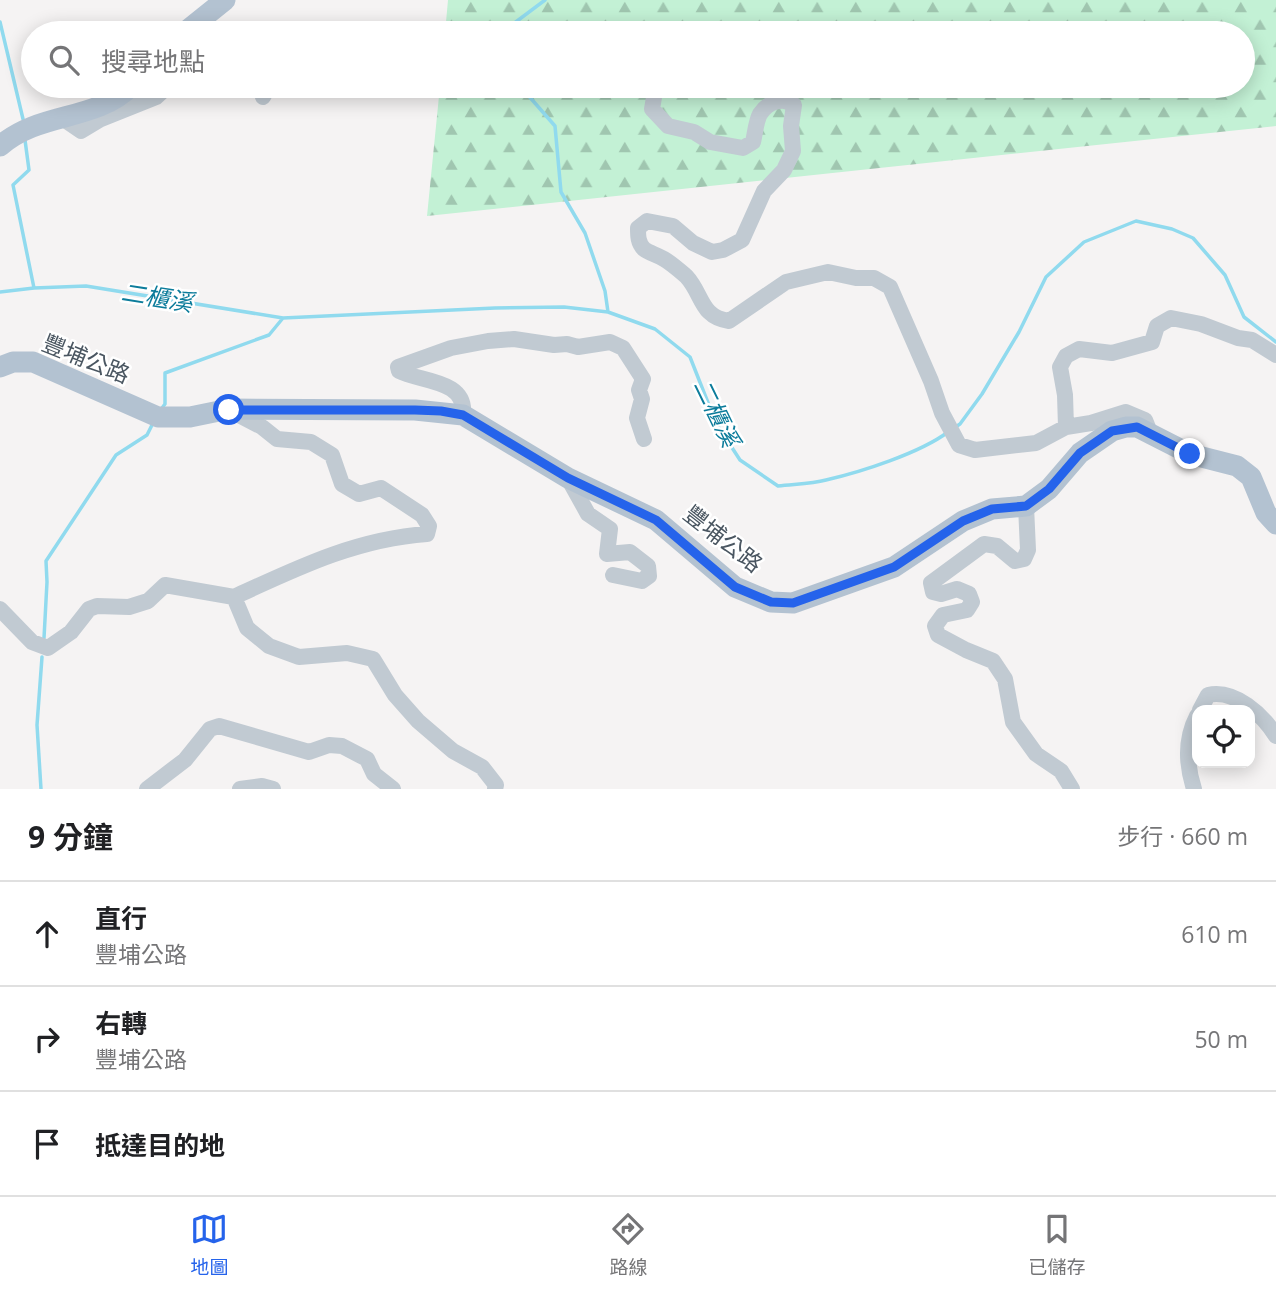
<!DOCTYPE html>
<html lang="zh-TW">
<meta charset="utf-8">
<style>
:root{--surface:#fff;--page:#f6f6f6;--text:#202124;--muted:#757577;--line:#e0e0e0;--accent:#2563eb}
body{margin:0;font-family:"Open Sans","Noto Sans TC",sans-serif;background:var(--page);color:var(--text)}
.controls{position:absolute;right:21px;bottom:21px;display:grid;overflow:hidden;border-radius:14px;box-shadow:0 4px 18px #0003}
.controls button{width:63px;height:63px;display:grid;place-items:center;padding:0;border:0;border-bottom:2px solid var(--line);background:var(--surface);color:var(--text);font:35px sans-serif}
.stop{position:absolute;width:21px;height:21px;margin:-16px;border:5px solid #2563eb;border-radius:50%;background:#fff}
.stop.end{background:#2563eb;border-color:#fff;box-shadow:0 2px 7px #0008}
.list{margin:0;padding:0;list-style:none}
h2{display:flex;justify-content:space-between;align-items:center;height:91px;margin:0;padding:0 28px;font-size:30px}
h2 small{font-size:23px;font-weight:400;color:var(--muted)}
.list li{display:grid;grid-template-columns:46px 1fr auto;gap:21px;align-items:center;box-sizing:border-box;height:105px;padding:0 28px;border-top:2px solid var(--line)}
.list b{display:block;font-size:26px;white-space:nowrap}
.list p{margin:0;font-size:23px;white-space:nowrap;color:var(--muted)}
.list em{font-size:23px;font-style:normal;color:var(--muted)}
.icon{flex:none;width:38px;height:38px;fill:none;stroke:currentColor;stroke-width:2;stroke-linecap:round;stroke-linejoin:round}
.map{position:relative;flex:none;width:1276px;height:789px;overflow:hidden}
.search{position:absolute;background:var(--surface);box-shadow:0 4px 18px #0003;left:21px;right:21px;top:21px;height:77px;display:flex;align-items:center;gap:18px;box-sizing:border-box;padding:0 24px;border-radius:38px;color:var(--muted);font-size:26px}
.sheet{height:406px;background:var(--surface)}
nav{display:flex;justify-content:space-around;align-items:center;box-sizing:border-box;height:98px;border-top:2px solid var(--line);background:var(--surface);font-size:19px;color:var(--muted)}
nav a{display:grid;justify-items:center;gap:4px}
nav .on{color:var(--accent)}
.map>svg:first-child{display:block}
.forest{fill:url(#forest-firs)}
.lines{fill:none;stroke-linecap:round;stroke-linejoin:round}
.stream{stroke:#90daee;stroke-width:3.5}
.minor{stroke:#c1cad2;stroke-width:16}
.major{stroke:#b3c2d1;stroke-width:21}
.route{stroke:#2563eb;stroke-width:9}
.labels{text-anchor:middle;stroke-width:5;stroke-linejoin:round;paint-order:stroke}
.street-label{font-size:23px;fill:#4a5661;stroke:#fff}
.water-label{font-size:24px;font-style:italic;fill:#0c7c9b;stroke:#fff}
</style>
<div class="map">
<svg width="1276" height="789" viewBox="0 0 1276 789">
<defs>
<pattern id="forest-firs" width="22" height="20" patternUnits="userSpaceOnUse" patternTransform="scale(1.75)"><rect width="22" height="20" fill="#c3f1d5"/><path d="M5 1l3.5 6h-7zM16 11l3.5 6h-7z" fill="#a0c6b0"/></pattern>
</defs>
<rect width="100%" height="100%" fill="#f5f3f3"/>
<path class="forest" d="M448,0H1276V126L427,216L440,86H1243V33H445Z"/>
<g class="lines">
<path class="stream" d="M0,22L23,119
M501,33L545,0
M520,86L555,126L561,192L585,233L605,291L608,312
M25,140L29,170L13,185L34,288
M0,292L34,288L86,286L283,318L495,308L564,307L608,312L655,329L690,357L716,423L740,460L778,486C794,484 811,484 826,480C861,472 920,453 948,432
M162,408L165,404V373L269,335L283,318
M954,428L960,424L982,394L1019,332L1046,277L1084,242L1136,221L1172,229L1193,238L1225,275L1244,317L1276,342
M44,638L47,582L46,561L116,455L147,435L152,425
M41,789L37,725L42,657"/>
<path class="minor" d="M656,86L652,109L668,126L694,132L710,142L743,148L753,142C755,134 756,121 760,114C768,102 783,96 794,105L791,126L793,151L784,170L764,191L742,240L723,250L712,252L693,243L673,226L647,221L638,228C638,236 638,243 644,249C649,253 658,255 664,259C671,263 679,270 686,276C703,294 700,317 729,321L786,282L828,272L856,278H874L890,287L931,381L942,413L959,445L975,450L1036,443L1066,427L1091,423L1126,412L1145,420L1149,430
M263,97L269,86
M62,118L81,131L101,119L156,97L168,86
M231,411L262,427L277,439L311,442L332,455L342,484L359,494L381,488L422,515L429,526L427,534C356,539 297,568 234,597L247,628L269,646L299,657L347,653L373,659L395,695L418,721L453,751L482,767L496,785L495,789
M463,415C467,379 420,382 399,371L398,367L451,348L488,341L514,339L554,345L567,344L578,347L610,342L623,348L643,379L639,390L642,399L637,418L644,439
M1066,427L1065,395L1060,367L1066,356L1079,349L1112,353L1152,342L1157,326L1171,318L1201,324L1238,338L1252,340L1276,355
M568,478L588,514L610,529L607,554L630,552L648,566L649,576L642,581L613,575
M1026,506L1028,550L1024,559L1015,561L997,546L984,544L931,583L933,592L941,594L957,589L969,594L972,602L967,610L943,615L935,626L938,635L966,650L993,661L1005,679L1013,722L1036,754L1061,771L1072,789
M0,609L32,642L48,648L71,632L89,609L97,606L129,607L148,601L165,585L234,597
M1200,710L1208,695C1235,689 1263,715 1276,736
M147,789L185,760L210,729L219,726L309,752L329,745L342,746L367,759L374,774L393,789
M240,789L262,786L273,789
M1194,789C1186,764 1185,739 1197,716"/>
<path class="major" d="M184,33L225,0
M0,146C40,111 95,122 131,86
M0,367L13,362H33L158,417H190L229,409L415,410L463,415L568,478L656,520L735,587L771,602L793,603L894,567L963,521L992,509L1026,506L1049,489L1080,453L1112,431L1126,427H1137L1190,454L1237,466L1251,477L1266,513L1276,524"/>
</g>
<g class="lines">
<path class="route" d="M229,410H415L441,411L463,415L568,478L656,520L735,587L771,602L793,603L894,567L963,521L992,509L1026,506L1049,489L1080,453L1112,431L1137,427L1190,454"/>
</g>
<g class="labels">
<g class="street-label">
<text transform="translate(86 359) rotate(22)" y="8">豐埔公路</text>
<text transform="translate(723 539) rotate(38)" y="8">豐埔公路</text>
</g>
<g class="water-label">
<text transform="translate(157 298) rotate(9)" y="8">二櫃溪</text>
<text transform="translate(716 413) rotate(64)" y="8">二櫃溪</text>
</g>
</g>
</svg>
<div class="controls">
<button><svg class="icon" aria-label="locate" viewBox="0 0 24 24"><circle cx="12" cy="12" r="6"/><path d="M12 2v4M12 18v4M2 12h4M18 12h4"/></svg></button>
</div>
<div class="stop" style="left:229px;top:410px"></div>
<div class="stop end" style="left:1190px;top:454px"></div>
<div class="search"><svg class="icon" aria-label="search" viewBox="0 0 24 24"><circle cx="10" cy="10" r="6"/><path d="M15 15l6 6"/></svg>搜尋地點</div>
</div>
<section class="sheet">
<h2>9 分鐘<small>步行 · 660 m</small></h2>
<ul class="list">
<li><svg class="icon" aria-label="ahead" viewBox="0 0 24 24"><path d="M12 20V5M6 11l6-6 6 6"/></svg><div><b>直行</b><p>豐埔公路</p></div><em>610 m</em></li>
<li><svg class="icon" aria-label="right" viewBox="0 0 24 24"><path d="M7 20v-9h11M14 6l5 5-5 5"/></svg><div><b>右轉</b><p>豐埔公路</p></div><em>50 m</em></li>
<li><svg class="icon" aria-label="arrive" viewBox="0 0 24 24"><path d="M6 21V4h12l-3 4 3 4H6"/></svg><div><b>抵達目的地</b></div></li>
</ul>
</section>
<nav>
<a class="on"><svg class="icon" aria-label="map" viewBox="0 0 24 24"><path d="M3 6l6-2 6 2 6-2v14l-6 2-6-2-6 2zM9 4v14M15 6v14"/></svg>地圖</a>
<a><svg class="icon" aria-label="directions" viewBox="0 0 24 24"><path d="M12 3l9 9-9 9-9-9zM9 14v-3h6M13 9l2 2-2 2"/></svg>路線</a>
<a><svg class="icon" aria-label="saved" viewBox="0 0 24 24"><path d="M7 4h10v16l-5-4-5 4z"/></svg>已儲存</a>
</nav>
